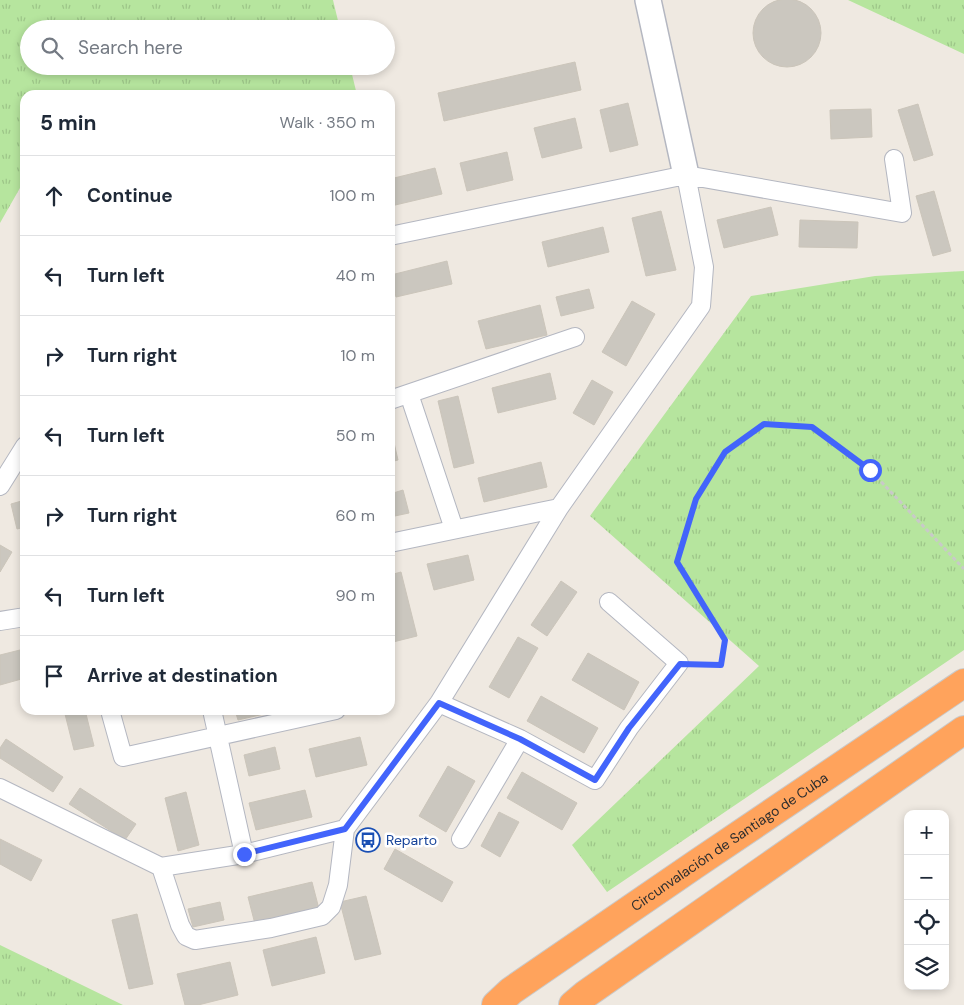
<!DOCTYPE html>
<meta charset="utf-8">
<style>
:root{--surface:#fff;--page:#f6f6f7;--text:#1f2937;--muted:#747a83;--line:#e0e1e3}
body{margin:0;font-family:"DM Sans",sans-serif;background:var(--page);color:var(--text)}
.controls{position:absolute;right:15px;bottom:15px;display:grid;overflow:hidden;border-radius:10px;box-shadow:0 2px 8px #0003}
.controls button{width:45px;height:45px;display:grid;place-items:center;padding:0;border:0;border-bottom:1px solid var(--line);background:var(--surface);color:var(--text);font:25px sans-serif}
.stop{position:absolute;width:15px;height:15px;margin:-11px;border:4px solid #4264fb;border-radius:50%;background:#fff}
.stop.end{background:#4264fb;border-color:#fff;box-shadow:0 1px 5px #0008}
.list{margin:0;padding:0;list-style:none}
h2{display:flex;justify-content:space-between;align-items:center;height:65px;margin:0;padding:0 20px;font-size:21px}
h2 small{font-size:16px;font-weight:400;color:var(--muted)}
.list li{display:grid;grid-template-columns:32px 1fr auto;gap:15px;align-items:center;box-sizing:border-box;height:80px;padding:0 20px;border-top:1px solid var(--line)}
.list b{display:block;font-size:19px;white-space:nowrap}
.list em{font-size:16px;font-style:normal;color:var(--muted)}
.icon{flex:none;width:28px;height:28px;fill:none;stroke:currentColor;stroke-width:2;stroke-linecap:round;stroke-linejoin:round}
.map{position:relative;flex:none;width:964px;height:1005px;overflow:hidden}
.search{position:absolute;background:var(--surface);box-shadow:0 2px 8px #0003;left:20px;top:20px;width:375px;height:55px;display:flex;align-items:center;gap:12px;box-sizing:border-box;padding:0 18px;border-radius:28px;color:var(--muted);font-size:19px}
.panel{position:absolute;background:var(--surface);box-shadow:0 2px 8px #0003;left:20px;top:90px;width:375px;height:625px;border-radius:15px}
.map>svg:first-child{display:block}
.grass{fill:url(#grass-tufts)}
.building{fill:#cbc7bf;stroke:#cbc5ba}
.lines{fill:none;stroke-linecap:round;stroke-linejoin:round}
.street-casing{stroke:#b4b7c1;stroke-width:20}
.secondary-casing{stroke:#b4b7c1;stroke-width:28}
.highway-casing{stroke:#c9c9c9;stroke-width:30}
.path{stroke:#c9c9c9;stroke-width:3;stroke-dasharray:4 2.5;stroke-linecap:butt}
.street{stroke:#fff;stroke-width:18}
.secondary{stroke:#fff;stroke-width:25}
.highway{stroke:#ffa35c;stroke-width:28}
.route{stroke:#4264fb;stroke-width:6}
.labels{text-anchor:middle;stroke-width:5;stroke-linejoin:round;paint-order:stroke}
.transit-label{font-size:14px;fill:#164399;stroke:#fff;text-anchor:start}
.street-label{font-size:14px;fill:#2e2e2e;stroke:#fff}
</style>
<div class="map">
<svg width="964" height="1005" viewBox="0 0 964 1005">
<defs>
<pattern id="grass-tufts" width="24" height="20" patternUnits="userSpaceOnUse" patternTransform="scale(1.25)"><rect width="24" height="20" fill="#b6e59e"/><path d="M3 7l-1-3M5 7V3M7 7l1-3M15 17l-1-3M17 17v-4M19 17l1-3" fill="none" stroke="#9dc588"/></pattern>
</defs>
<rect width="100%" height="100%" fill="#efe9e1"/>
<path class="grass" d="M0,0H333L340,29H29V66H350L357,95H25V186L20,188L0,223Z
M848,0H964V54Z
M964,271V650L607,892L572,845L759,666L590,516L751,296L875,276Z
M0,945L123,1005H0Z"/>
<path class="building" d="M753 33a34 34 0 1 1 68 0a34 34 0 1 1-68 0Z
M575,62L581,90L444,121L438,93Z
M628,103L638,145L610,152L600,110Z
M918,104L933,155L914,161L898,110Z
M871,109L872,137L831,139L830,110Z
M575,118L582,148L542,158L534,128Z
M507,152L513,180L467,191L460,163Z
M435,168L442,194L391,206L390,179Z
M934,191L951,251L933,256L916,196Z
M771,207L778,235L724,248L717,220Z
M661,211L676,270L646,276L632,218Z
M800,220L858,222L857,248L799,247Z
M603,227L609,252L548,267L542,242Z
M447,261L452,284L396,297L391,275Z
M589,289L594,308L561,316L556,297Z
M632,301L655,314L626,366L602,352Z
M540,305L547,335L486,349L478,321Z
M550,373L556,399L498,413L492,388Z
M592,380L613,392L594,425L573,413Z
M458,396L474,463L454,468L438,401Z
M390,434H392L398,460L390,462Z
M541,462L547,487L484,502L478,478Z
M403,490L409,513L390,517V494Z
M25,500V527L17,529L11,504Z
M0,545L12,552L0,572Z
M468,555L474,580L434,590L427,564Z
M401,572L417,636L393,642L390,630V575Z
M561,581L577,592L547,636L531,625Z
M518,637L538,648L509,698L489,687Z
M24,649L25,678L0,685V655Z
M588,653L639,682L624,710L572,680Z
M541,696L598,728L584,753L527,721Z
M64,710H85L94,746L74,750Z
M235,710H281L238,720Z
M360,737L367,765L316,777L309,749Z
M6,739L63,777L53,792L0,758V748Z
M275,747L280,769L249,776L244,755Z
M448,766L475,781L446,832L419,816Z
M522,772L577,803L562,830L507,798Z
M80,788L136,824L125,840L69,804Z
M305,790L312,817L256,830L249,803Z
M186,792L199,845L178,851L165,798Z
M499,812L519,822L500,857L481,846Z
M0,839L42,860L31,881L0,864Z
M395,849L453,882L442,902L384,869Z
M312,882L319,909L255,924L248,897Z
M366,896L381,954L355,960L340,902Z
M220,902L224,920L193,927L188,909Z
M137,914L153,984L129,989L112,920Z
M316,937L325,973L272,986L263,950Z
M230,962L238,995L198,1005H185L177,974Z"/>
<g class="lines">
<g class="street-casing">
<path id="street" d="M390,236L686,175L902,213L894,159
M409,394L454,529
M390,400L575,337
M0,486L25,446
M390,543L559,508
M0,621L25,617
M439,703L520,739L595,780L629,728L679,663L609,602
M212,710L244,854
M111,714L123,757L336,710
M0,788L161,867L244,854L345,829L439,703L559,508L701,306L704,267L686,175
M461,839L520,739
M161,867L180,925L186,936L195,940L271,928L322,916L331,907L338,885L345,829"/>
</g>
<g class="secondary-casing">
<path id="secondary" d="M648,0L686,175"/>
</g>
<g class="highway-casing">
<g id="highway">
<path id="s1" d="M496,1005L511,991L696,864L964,683"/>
<path d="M573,1005L586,994L964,730"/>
</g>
</g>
<path class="path" d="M695,664L721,665L725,640L677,562L696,499L725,452L764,424L812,427L870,470L964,569"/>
<use href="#street" class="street"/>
<use href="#secondary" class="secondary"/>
<use href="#highway" class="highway"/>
</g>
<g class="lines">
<path class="route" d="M244,854L345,829L439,703L520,739L595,780L629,728L680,664L721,665L725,640L677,562L696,499L725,452L764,424L812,427L870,470"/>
</g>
<defs>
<g id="bus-ring" transform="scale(1.25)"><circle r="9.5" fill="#fff" stroke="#1a4fb4" stroke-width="1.5"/><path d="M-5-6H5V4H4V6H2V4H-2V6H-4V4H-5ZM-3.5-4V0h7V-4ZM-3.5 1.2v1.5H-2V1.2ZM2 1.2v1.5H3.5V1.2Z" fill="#1a4fb4"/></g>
</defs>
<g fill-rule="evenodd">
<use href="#bus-ring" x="368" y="840"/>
</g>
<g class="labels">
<g class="transit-label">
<text x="386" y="845">Reparto</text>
</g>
<g class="street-label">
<text dy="5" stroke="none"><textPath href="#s1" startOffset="285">Circunvalación de Santiago de Cuba</textPath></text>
</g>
</g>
</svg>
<div class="controls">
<button>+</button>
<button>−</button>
<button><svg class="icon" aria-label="locate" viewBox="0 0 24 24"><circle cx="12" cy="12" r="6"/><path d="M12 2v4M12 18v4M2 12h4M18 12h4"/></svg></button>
<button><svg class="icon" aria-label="layers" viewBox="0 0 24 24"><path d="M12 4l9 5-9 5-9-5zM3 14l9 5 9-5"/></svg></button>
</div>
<div class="stop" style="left:870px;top:470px"></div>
<div class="stop end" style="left:244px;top:854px"></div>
<div class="search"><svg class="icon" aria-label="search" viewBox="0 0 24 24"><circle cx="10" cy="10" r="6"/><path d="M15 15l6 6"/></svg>Search here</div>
<section class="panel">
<h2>5 min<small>Walk · 350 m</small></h2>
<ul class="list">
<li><svg class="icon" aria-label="ahead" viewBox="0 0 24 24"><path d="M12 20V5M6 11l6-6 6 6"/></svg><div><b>Continue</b></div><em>100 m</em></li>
<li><svg class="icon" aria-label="left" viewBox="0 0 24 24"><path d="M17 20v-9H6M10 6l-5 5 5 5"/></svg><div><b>Turn left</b></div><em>40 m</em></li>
<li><svg class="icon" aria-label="right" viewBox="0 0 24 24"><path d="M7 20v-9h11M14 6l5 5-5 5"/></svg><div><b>Turn right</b></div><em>10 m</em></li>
<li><svg class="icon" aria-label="left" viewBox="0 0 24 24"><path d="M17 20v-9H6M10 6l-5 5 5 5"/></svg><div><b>Turn left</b></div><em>50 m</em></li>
<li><svg class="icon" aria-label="right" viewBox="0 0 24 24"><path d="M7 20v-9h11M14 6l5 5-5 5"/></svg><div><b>Turn right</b></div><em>60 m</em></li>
<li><svg class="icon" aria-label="left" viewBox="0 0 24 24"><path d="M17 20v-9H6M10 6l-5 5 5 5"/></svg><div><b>Turn left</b></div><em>90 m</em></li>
<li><svg class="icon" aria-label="arrive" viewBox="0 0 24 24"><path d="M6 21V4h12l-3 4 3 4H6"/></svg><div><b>Arrive at destination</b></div></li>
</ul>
</section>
</div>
